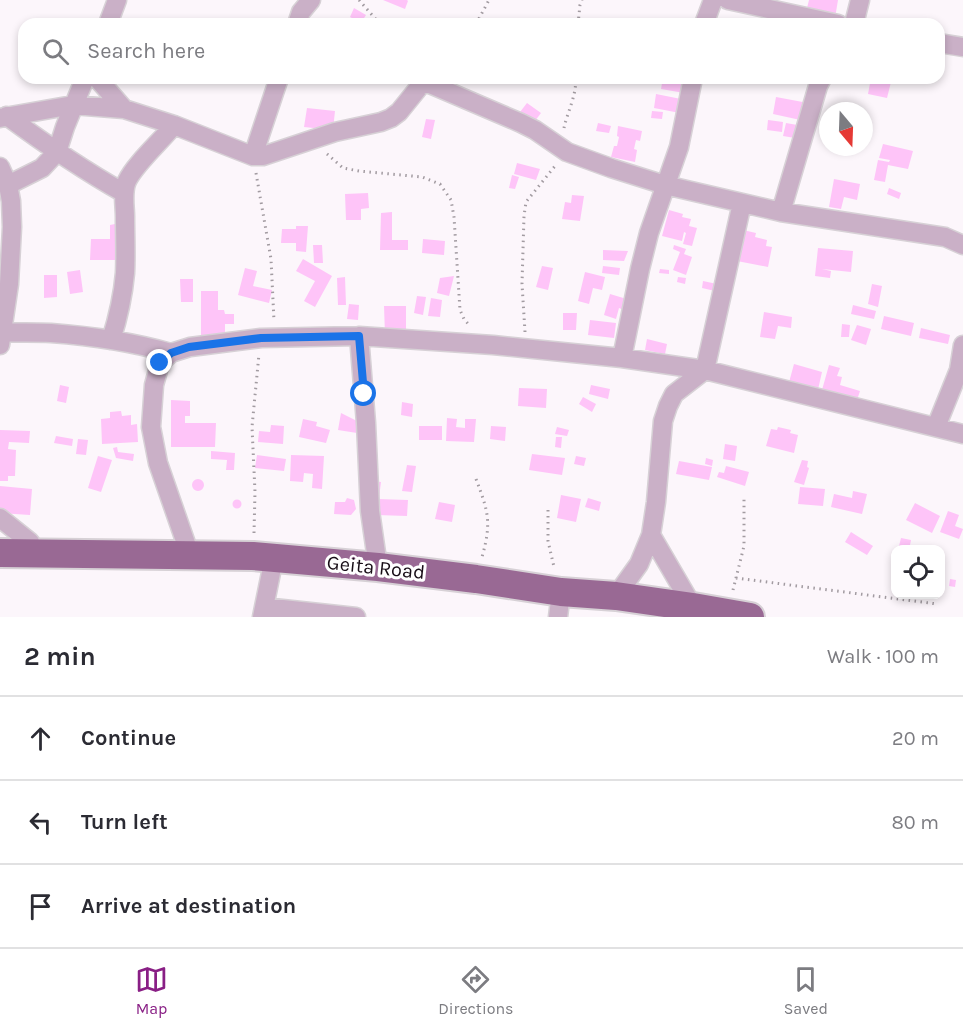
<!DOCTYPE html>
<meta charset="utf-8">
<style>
:root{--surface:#fff;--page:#f2f2f3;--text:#2b2b33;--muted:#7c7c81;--line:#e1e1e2;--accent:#891f85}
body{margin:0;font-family:Karla,sans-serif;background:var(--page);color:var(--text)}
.controls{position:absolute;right:18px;bottom:18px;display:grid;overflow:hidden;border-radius:12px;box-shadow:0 3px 9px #0003}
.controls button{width:54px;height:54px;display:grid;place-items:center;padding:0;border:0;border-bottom:2px solid var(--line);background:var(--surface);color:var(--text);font:30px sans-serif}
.compass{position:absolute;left:819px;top:102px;width:54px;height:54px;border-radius:50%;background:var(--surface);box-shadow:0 3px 9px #0003;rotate:161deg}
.stop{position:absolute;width:18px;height:18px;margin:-14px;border:4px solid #1a73e8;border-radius:50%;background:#fff}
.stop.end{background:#1a73e8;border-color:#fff;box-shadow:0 2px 6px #0008}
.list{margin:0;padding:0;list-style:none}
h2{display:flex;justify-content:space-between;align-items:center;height:78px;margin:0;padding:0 24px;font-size:26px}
h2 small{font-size:20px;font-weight:400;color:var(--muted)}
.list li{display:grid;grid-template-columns:39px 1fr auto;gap:18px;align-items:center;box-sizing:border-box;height:84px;padding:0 24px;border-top:2px solid var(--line)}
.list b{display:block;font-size:22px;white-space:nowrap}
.list em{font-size:20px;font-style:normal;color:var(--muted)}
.icon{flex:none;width:33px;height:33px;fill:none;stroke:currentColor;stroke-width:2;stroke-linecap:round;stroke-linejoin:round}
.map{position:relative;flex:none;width:963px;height:617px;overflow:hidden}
.search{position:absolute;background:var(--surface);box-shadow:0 3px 9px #0003;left:18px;right:18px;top:18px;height:66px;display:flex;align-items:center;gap:15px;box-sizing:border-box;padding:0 21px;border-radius:18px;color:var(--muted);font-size:22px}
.sheet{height:330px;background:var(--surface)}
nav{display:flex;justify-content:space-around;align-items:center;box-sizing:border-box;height:84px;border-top:2px solid var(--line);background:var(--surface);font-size:16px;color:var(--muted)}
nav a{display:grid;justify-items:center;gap:3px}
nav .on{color:var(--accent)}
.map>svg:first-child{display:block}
.building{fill:#fec4f8}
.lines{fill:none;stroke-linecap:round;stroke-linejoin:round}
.minor-casing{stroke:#d7d1d6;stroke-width:21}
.trunk-casing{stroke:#d7d1d6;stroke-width:32}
.path{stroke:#a29ba1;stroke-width:3;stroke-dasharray:1.5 4.5;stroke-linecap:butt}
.minor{stroke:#cab0c7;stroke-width:18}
.trunk{stroke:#996994;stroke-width:28}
.route{stroke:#1a73e8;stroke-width:8}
.labels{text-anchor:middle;stroke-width:6;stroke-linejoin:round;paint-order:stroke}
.street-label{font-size:20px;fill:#170d16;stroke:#fff}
</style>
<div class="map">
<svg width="963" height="617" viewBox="0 0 963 617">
<rect width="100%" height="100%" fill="#fcf6fb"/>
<path class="building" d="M383,0H407L408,1L405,9Z
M809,0H838L835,18L806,12Z
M354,8L366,15L361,23L350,17Z
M663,78H681L693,80L690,94L661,89Z
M871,78H892L887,98L868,94Z
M656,94L681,99L685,114L654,108Z
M776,97L808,103L805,121L773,114Z
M527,103L541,113L535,121L520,112Z
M307,108L335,111L333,130L304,127Z
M652,111L663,112L662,119L651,118Z
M426,119L435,120L431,139L422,137Z
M768,120L783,122L782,132L767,130Z
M598,123L611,126L609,133L596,131Z
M786,123L803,126L801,139L783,136Z
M618,126L642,131L640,141L636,140L634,149L637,150L635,162L611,157L614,146H617L619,137L617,136Z
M883,144L913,151L908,169L888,165L885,182L874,180L878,160L889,162L890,160L879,158Z
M517,163L540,169L536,180L514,174Z
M512,175L519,177L515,189L509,188Z
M834,179L860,184L857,200L844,197L841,209L829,207Z
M889,188L901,193L899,199L887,194Z
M368,193L369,208L361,209V220H346L345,194Z
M572,195L584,196L580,221L562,219L565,202L571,203Z
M669,210L683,214L682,217L691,219L689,226L697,228L692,246L683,244L686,233L684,232L682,241L662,236Z
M392,212V240H408V250H380L381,213Z
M120,223L119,260H90L91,239H110V225Z
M296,226H308L306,252L296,251V243H281L282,229H296Z
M743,230L756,233L755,237L767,240L766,246L772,247L768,267L737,261Z
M423,239L445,241L444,255L422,253Z
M313,245H322L323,263H314Z
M674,245L686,249L684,254L692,257L686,275L673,270L680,252L673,249Z
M818,248L853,251L851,272L822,269L831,271L830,278L815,276Z
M603,250L628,251L624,261L603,260Z
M303,259L332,276L315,307L304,301L315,281L296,271Z
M542,266L553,268L548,290L536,287Z
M603,266L620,268L619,275L602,273Z
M245,268L257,271L253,286L272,290L269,303L238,295Z
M660,269L669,270V274L659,273Z
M80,270L83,292L70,294L67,272Z
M585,272L605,277L602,290L593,288L589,304L578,301Z
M44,275H57V297L44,298Z
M454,276L449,296L437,293L440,278Z
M345,277L346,305H338L337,278Z
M678,277L686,278L685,284L677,282Z
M180,279H193V302H181Z
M703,281L717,284L715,291L702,288Z
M872,284L882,286L878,307L868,304Z
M201,291H218V310H224L225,314H234V324H225V335H201Z
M610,294L630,300L626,311L619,308L616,319L604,315Z
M417,296L426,297L423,315L414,313Z
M431,298L442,300L440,317L428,316Z
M349,304L359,305L358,320L347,319Z
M853,305L876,311L874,319L851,314Z
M384,306H406V334L385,335Z
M764,312L792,317L791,328L778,326L775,339L760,337Z
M563,313H577L576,330H563Z
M884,316L914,323L911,336L881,329Z
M590,320L616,323L614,338L588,335Z
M842,324L850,325L849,337H841Z
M857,325L871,329L866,345L851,340Z
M921,328L950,335L948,344L919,338Z
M647,339L667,344L665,354L645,350Z
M794,364L822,372L817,394L788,386Z
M829,365L840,368L837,376L842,377L840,385L860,391L857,400L822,390Z
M60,385L69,387L66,403L57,401Z
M591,385L610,389L608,399L589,394Z
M519,388L547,389L546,408L518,406Z
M583,397L596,404L592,412L579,404Z
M171,400L190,401V416H185V423H216L215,447H171Z
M402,402L413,404L412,417L401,415Z
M121,411L122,416L131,415V425L137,424L138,442L102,444L101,419L110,418V412Z
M341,413L357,421V433L338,430Z
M447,418L457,419L456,427L465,428V419H476L474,442L446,441Z
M303,419L317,422L316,426L330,430L326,443L299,437Z
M271,425L284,426L283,444L258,442L259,431L270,432Z
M419,426H442V440H419Z
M491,426L506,427L505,441L490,439Z
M557,427L569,430L567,436L555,434Z
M778,427L791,430L790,433L798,435L794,453L766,446L771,429L777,430Z
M0,430L30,431L29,443L9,442L8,449L16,450L15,476H8V481H0Z
M56,436L73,439L72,446L54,443Z
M556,437H562L561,448L555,447Z
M78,439L88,440L86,455L76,454Z
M725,444L737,446L735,461L723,459Z
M117,447L118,452L134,454L133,461L116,458L113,448Z
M211,451L235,453L234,470H226L227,460L211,459Z
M532,454L565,458L562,475L529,470Z
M257,455L286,459L284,471L255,468Z
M291,455L324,456L322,489L312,488L313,474L304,473L303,482L290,481Z
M98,456L112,460L101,492L88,488Z
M576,456L586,458L584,466L574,464Z
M706,458L713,460L712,466L705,464Z
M802,460L808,461L807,467L809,468L804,485L794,482Z
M679,461L712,467L709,480L676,474Z
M407,465L416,466L412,492L402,491Z
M726,466L749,472L745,486L717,477L719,472L724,473Z
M192 485a6 6 0 1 1 12 0a6 6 0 1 1-12 0Z
M372,481L381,482L379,498L370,497Z
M0,486L32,489L30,515L0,513Z
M800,487L825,489L823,506L798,504Z
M853,491L867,494L862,514L831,507L834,494L852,498Z
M561,495L581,499L576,522L557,518Z
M347,498L354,500L356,509L351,515L334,514L335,502H345Z
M588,498L601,502L599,511L585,507Z
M377,499L408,500L407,516L377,515Z
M232.5 504a4.5 4.5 0 1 1 9 0a4.5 4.5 0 1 1-9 0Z
M439,502L455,505L452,522L435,519Z
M915,503L940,516L932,533L906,520Z
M948,511L959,515L955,526L963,529L959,539L940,532Z
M851,532L873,546L867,555L845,542Z
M901,538L911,540L909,550H898Z
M950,579L956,580L955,587L949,586Z"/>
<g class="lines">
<g class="minor-casing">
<path id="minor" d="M728,0L838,24
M108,24L117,0
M297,24L301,12L311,0
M704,24L713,0
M854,24L860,0
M939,43L963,47
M97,78L124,109
M7,116C45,144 83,170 124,193
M0,118L73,105L124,109L174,125L253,156H263L335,132L381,122L391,118L399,112L420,86L424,84H430L521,123L535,130L567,152L611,168L665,185L781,212L945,237L963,245
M253,156L279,78
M0,167L8,185L11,201L12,227L9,284L0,345
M8,185L42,168L57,152L65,127L85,78
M781,212L818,86L822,78
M0,332C17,333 34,332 51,333C92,336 132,342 171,353
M359,336L366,423L370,511L378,567
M111,340C118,318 123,296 125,273C126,254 125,236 125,217C125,206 122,192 127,181C135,164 161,141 174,125
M622,358L640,269L649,233L679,147L693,78
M936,427L959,370L963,345
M0,518L30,542
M651,535L693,607
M190,555L158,463L151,427L154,385L160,363L171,353L190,347L261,338L359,336L493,345L622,358L705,370L963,434
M616,596L639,564L651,535L656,502L663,421L668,406L674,394L705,370L742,203
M264,607L356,617
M262,617L274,558
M558,617L561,592"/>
</g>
<g class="trunk-casing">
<path id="trunk" d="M0,553L253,556L378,567L476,579L561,592L616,596L693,607L750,617"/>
</g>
<path class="path" d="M359,0L380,24
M476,24L489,0
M578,24L580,5L582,0
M564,128C567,113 578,92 575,78
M327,154L343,168L359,171L422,177L440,184L451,200L454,217L460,310L464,319L470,326
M256,173L271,259L274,321
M525,332L522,284L524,216L526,202L555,166
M476,479C488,511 492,522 482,557
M548,510V541L554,567
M254,533L255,492L252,427L259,354
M736,578L937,604
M733,590L744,546V496"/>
<use href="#minor" class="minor"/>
<use href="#trunk" class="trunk"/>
</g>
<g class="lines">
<path class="route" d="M160,363L171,353L189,347L261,338L359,336L364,394"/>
</g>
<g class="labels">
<g class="street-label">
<text transform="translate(376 567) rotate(6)" y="7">Geita Road</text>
</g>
</g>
</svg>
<div class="controls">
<button><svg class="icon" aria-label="locate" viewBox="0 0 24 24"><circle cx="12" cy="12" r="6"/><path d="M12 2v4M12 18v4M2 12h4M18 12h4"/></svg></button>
</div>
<svg class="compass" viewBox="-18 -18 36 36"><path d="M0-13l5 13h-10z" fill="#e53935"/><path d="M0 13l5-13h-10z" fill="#7c7c81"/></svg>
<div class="stop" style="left:364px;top:394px"></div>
<div class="stop end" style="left:160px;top:363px"></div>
<div class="search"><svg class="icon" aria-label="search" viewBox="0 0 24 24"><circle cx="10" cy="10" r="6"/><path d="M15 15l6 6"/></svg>Search here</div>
</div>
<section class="sheet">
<h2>2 min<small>Walk · 100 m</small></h2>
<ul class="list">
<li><svg class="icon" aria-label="ahead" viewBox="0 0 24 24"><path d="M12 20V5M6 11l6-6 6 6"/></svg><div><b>Continue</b></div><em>20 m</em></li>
<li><svg class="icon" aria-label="left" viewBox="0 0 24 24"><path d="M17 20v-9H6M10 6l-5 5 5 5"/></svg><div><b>Turn left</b></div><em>80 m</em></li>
<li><svg class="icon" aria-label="arrive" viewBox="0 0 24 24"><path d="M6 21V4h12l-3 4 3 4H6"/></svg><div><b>Arrive at destination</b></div></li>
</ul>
</section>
<nav>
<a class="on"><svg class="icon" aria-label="map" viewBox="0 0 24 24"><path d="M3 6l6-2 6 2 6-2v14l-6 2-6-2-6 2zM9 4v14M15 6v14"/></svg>Map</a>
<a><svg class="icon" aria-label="directions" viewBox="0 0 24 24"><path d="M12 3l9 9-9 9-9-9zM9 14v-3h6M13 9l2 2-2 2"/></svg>Directions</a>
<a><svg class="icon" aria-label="saved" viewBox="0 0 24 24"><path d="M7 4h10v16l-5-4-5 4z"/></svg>Saved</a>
</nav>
